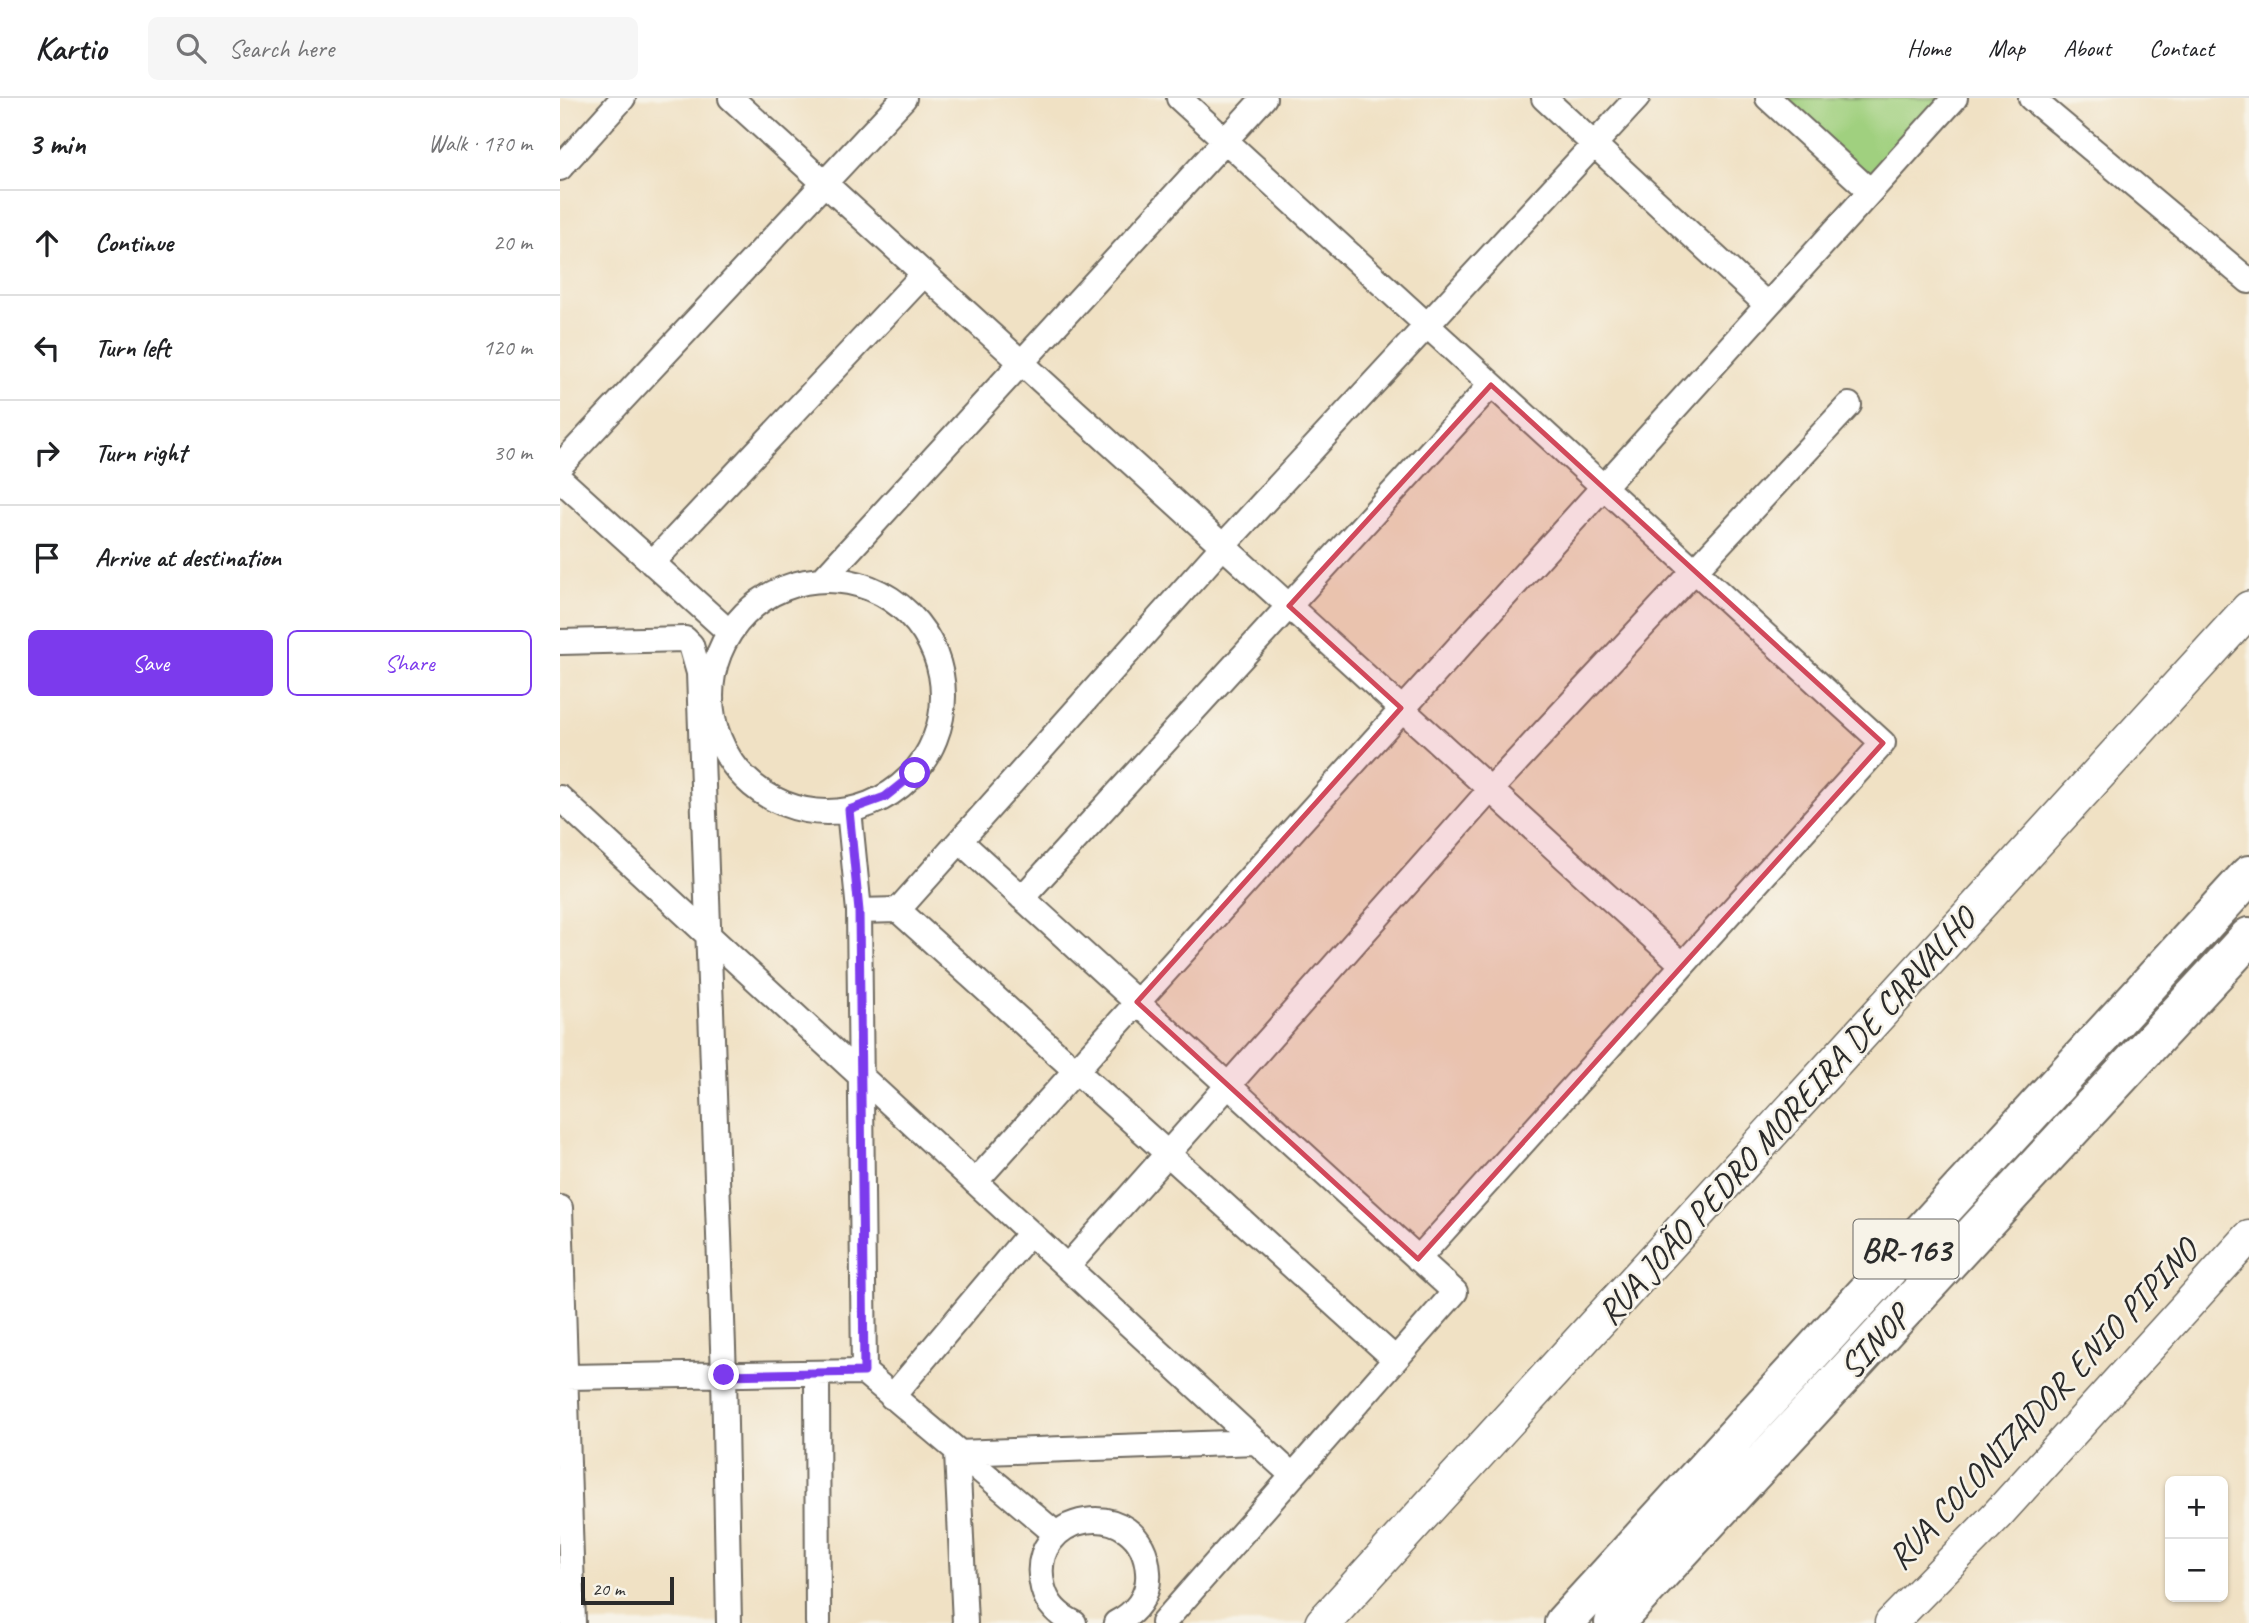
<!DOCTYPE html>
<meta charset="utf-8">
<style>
:root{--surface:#fff;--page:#f6f6f6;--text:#202124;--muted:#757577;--line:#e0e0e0;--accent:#7c3aed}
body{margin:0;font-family:Caveat,sans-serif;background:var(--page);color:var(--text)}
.controls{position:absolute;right:21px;bottom:21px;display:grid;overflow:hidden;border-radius:10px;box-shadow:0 2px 5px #0004}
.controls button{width:63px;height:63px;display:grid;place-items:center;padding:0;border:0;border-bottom:2px solid var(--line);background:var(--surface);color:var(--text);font:35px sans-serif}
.scale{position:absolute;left:21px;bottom:18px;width:93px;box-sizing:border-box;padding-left:7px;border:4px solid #2b2b2b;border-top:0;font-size:19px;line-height:24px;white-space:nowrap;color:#2b2b2b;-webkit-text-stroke:5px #f7f3e8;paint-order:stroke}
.stop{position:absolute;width:21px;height:21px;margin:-16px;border:5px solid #7c3aed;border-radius:50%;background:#fff}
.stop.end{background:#7c3aed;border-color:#fff;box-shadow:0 2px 7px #0008}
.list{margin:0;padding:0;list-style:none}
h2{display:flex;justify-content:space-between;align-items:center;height:91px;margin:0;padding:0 28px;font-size:30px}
h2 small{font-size:23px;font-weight:400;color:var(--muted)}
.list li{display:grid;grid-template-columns:46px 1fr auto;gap:21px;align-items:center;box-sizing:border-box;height:105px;padding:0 28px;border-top:2px solid var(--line)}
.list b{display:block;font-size:26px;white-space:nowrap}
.list em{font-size:23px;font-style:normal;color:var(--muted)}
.actions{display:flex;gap:14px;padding:21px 28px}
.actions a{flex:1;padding:16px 0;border:2px solid var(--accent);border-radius:10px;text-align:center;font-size:24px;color:var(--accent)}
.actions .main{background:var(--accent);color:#fff}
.icon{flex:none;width:38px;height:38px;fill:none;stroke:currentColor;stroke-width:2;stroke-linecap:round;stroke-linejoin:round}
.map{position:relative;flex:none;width:1689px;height:1525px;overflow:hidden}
header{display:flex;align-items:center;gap:42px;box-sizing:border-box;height:98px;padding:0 35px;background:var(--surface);border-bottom:2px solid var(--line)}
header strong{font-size:33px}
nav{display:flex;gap:38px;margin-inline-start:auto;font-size:24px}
.search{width:490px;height:63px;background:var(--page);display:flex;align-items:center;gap:18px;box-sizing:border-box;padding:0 24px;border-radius:10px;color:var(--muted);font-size:26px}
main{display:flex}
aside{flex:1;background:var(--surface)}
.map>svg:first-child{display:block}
.green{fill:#a0d07f;stroke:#667e55;stroke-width:2}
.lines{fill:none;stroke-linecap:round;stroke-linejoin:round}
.minor-casing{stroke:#706b61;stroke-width:28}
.tertiary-casing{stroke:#706b61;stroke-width:35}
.secondary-casing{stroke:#706b61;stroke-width:38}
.trunk-casing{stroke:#706b61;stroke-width:42}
.minor{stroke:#fff;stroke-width:24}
.tertiary{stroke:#fff;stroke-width:32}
.secondary{stroke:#fff;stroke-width:35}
.trunk{stroke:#fff;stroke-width:38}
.route{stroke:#7c3aed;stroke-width:9}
.marked{fill:#d1495b;fill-opacity:0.2;stroke:#d1495b;stroke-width:5;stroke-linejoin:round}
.labels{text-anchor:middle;stroke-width:5;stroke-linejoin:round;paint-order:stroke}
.shield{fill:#f7f3e8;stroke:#686764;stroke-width:2}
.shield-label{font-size:33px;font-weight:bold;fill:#2b2b2b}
.street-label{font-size:35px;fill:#2b2b2b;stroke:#f7f3e8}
</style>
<header>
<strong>Kartio</strong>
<div class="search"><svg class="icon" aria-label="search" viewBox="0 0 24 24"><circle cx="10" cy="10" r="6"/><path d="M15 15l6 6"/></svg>Search here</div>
<nav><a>Home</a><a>Map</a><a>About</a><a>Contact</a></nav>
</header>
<main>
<aside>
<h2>3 min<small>Walk · 170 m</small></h2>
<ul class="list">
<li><svg class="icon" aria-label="ahead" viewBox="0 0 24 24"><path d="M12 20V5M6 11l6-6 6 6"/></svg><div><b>Continue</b></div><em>20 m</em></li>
<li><svg class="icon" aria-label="left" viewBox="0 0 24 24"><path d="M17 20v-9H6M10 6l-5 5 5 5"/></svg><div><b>Turn left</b></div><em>120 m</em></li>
<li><svg class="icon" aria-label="right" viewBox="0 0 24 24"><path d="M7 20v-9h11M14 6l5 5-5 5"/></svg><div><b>Turn right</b></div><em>30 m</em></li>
<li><svg class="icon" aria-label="arrive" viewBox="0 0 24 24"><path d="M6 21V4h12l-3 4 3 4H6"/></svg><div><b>Arrive at destination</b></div></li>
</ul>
<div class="actions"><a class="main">Save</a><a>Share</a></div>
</aside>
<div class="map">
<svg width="1689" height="1525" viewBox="0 0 1689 1525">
<rect width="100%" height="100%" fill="#f7f3e8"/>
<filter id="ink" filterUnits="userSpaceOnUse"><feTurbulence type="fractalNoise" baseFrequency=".0143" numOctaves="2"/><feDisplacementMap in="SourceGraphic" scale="14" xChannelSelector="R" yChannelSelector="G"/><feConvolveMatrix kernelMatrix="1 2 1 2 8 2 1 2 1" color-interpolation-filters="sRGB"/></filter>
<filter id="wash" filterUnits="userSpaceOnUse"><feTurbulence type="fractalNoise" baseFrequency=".00686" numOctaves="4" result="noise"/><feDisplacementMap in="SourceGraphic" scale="28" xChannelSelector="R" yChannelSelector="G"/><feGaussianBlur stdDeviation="1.57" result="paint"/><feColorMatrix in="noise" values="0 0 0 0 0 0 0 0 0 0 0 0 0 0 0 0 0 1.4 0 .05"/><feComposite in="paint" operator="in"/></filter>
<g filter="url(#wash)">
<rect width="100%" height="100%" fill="#f0e1c4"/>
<path class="green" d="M1208,0H1395L1310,93Z"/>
</g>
<g filter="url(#ink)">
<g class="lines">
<g class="minor-casing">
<path id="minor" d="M171,0L1123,867
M619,0L1323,645L858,1161
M984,0L1206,206
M1208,0L1310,93
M1471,0L1689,183
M0,70L63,0
M0,368L344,0
M0,381L169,534
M92,465L364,176
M263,481L704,0
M151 598a116 116 0 1 1 232 0a116 116 0 1 1-232 0Z
M0,544L125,541L131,547L139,575L164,1277L169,1525
M0,700L732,1377
M289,712L299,813L304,1274
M401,744L895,1194L603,1525
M462,800L931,287
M338,812L835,1261
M299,813L338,812L663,448L1077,0
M415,1084L1395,0
M0,1110L13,1525
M507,1169L930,692L1289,307
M257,1275L258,1525
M7,1279L304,1274L496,1436
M332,1299L470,1135
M405,1525L397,1355L696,1344
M514,1525C499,1518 487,1506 483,1490C463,1412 583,1394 588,1474C590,1498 575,1515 556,1525"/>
</g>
<g class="tertiary-casing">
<path id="tertiary" d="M1331,1525L1437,1417L1689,1139"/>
</g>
<g class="secondary-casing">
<path id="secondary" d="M763,1525L1689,511"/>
</g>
<g class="trunk-casing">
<path id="trunk" d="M1004,1525L1689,777
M1054,1525L1689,839"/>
</g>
<use href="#minor" class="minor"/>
<use href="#tertiary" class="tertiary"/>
<use href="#secondary" class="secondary"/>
<use href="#trunk" class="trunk"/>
</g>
</g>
<g class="lines" filter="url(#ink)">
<path class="route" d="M164,1277L304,1274L299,813L289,712L325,699L355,675"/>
</g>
<path class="marked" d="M931,287L1323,645L858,1161L577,904L841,610L729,508Z"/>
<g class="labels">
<rect class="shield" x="1293.5" y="1121.5" width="105" height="59" rx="5"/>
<g class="shield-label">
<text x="1346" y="1163">BR-163</text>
</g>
<g class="street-label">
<text transform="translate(1226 1018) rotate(-48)" y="12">RUA JOÃO PEDRO MOREIRA DE CARVALHO</text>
<text transform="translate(1314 1244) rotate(-47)" y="12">SINOP</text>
<text transform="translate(1482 1306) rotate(-47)" y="12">RUA COLONIZADOR ENIO PIPINO</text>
</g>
</g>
</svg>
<div class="controls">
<button>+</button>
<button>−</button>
</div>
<div class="scale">20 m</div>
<div class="stop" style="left:355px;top:675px"></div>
<div class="stop end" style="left:164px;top:1277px"></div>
</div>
</main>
